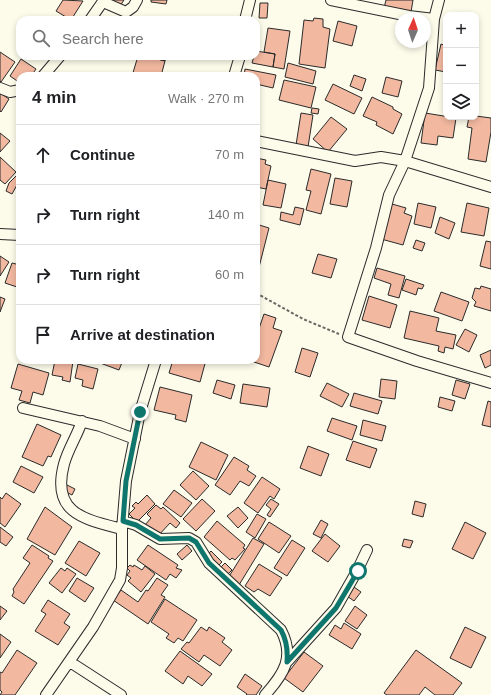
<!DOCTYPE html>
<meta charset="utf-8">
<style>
:root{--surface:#fff;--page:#f6f6f6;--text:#202124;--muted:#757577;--line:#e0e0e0}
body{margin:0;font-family:Helvetica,sans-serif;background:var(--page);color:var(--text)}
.controls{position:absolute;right:12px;top:12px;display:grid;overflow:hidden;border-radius:8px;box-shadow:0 2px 6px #0003}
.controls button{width:36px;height:36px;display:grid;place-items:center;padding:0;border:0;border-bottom:1px solid var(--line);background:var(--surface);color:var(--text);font:20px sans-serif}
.compass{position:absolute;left:395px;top:12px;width:36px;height:36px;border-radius:50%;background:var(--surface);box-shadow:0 2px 6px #0003;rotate:3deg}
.stop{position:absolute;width:12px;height:12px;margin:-9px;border:3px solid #0f766e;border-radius:50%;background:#fff}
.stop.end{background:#0f766e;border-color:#fff;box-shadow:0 1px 4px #0008}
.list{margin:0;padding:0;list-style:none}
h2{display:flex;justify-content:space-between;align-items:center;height:52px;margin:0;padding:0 16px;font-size:17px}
h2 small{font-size:13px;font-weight:400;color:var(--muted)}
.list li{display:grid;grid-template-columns:26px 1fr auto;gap:12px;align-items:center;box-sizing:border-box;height:60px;padding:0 16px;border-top:1px solid var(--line)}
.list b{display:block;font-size:15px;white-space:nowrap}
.list em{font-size:13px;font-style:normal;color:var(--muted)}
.icon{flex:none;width:22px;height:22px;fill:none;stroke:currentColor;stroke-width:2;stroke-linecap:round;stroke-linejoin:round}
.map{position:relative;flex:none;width:491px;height:695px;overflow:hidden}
.search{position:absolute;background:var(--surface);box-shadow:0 2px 6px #0003;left:16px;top:16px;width:244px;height:44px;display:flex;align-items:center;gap:10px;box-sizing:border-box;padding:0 14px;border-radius:12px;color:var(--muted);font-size:15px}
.panel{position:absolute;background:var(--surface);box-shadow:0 2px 6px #0003;left:16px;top:72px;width:244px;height:292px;border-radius:12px}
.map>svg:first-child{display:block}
.building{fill:#f2b8a0;stroke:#2b2b2b}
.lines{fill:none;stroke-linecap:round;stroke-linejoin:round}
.minor-casing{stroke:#2b2b2b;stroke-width:12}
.path{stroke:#6a6964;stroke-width:2;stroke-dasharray:3 2;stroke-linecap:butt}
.minor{stroke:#fdfbea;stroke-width:10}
.route{stroke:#0f766e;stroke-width:5}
</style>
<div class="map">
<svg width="491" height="695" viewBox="0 0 491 695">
<rect width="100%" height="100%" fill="#fdfbea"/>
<path class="building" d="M63,0L83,1L71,20L56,11Z
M110,0H124L120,6Z
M151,0H167L166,4L151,2Z
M386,0H413L411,12L384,8Z
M260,3H268L267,18H259Z
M314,18L323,19V27L330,29L325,68L299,64L304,20L313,21Z
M338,21L357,26L352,46L333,41Z
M268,28L290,31L284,69L273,67L275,54L264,52Z
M441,44L446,46V72L435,70Z
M256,51L275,54L273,67L252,63L254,56H256Z
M0,52L15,62L1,82L0,81Z
M138,56H146L165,61L161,76H132Z
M154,56H166L165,61L154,58Z
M21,59L36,69L31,76H20V83L10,76Z
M288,63L316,71L313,84L285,77Z
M245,69L276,75L273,88L256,84V76H244Z
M354,75L366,79L362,91L350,86Z
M386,77L402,81L398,97L382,93Z
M284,80L316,87L311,108L279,100Z
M333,84L362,98L354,114L325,100Z
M0,93L9,99L1,112L0,111Z
M372,97L393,107V109L402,114L393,134L376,125L377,122L363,116Z
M312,108L319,109L318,114L311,113Z
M301,113L313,115L308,147L296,145Z
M425,113L456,118L453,138L438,136L437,145L421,143Z
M476,116L491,118V132L486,162L468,159L472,128L467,127L469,117Z
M331,117L347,129L328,152L313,139Z
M0,133L10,141L0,152Z
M0,157L16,172L5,184L0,180Z
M256,158L266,160L265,164L271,166L266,189L256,187Z
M311,169L331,174L321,214L306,210L311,191L306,190Z
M19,173L20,187L17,185L12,194L6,191L9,183Z
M335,178L352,181L347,207L330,204Z
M268,180L286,184L281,208L263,205Z
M418,203L436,207L431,228L414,224Z
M467,203L489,208L484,236L461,232Z
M392,204L406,208L404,213L412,216L403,245L381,239Z
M295,207L304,209L300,225L280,220L281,212L293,215Z
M440,217L455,223L449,239L435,233Z
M256,224L269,228L256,279Z
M416,240L425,243L422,251L413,248Z
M486,241L491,242V269L480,266Z
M318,254L337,259L331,278L312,273Z
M0,256L9,262L0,276Z
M12,263L20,265V288L5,283Z
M377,268L405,276L399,298L388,295L391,284L374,278Z
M406,279L424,285L422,289L418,288L416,295L402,290Z
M481,286L491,289V311L474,306L476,302L472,298L475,288L480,289Z
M441,292L469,302L462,321L434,311Z
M369,296L397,305L390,328L362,320Z
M0,297L5,299L0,312Z
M410,311L439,318L436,331L456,335L453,349L445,347L444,353L438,351L439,346L404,338Z
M264,314L276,318L273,328L282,331L269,367L248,360H256V337Z
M465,329L477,335L469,352L456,345Z
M302,348L318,353L310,377L295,372Z
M491,350V365L485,368L480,355Z
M55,360L73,361L70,382L62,380L63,377L52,375Z
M92,360H123L119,370Z
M173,360H206L200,382L169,373Z
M18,364L49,373L43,395L33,392L30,403L19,400L22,391L11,388Z
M78,364L98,369L93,389L82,386L83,380L75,378Z
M381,379L397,381L395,399L379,397Z
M217,380L235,385L231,399L213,393Z
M456,380L470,384L465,399L452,395Z
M327,383L349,394L342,407L320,396Z
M243,384L270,388L267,407L240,403Z
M160,387L192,395L186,422L175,419L176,415L154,410Z
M354,393L382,401L378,414L350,406Z
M440,397L455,401L452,411L438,407Z
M488,401L491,402V427L482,425Z
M332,418L357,426L352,440L327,431Z
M363,420L386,426L382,441L360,435Z
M37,424L61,435L51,457L48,456L43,466L22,457Z
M353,441L377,449L370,468L346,460Z
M201,442L228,455L216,480L189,467Z
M308,446L329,454L321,476L300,468Z
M234,457L249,466L247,470L256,476L249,486L240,481L230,495L215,485Z
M21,466L43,477L34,493L13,482Z
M193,471L209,486L196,500L180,485Z
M262,477L280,489L274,499L270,496L258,513L244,503Z
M67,485L75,489L72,495L64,491Z
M174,490L192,503L181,517L163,504Z
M6,493L21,504L5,527L0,523V497L2,499Z
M147,495L155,504L137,522L129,514L135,508L132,506L136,502L138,504Z
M202,499L215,511L196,531L183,519Z
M271,499L279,504L270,517L267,515L271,509L266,505Z
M415,501L426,504L423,517L412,514Z
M156,505L161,509L163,507L180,523L176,528L170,523L158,536L145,525L151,518L147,514Z
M45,507L72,527L55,555L27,539Z
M238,507L248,518L238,528L227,516Z
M257,514L266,519L255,538L246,532Z
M321,520L328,524L321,538L313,534Z
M217,521L245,545L243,548L245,549L235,560L232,558L230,560L204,537Z
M269,522L291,536L279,553L258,539Z
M465,522L486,533L473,559L452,549Z
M0,527L13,537L6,546L0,542Z
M325,534L340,546L328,562L312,551Z
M253,538L264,544L239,585L228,578Z
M404,539L413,541L410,548L402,546Z
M292,540L305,548L287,576L274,568Z
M79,541L100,553L86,576L65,563Z
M32,545L49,556L48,558L53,561L24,604L12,596L14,592L13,589L30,563L23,558Z
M148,545L178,565L176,568L182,570L176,578L170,574L166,580L137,560Z
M187,545L192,551L182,560L177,554Z
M211,551L222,562L216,568L205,557Z
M225,563L232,570L226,576L219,569Z
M259,564L282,578L270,596L258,589L254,592L245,586Z
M130,565L133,567L134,565L142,570L145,566L155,574L141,592L128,581L131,578L127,575L130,571L127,568Z
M61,568L65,571L67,568L76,574L62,593L49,583Z
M77,578L94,588L85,602L69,591Z
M157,578L168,585L161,595L165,597L148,624L113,600L121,590L138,602L146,590L148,591Z
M354,587L361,592L354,601L347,596Z
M165,599L197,620L183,641L178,638L174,643L166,638L169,634L151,622Z
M48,600L70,614L64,623L70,627L58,645L35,631L46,614L41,611Z
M0,606L7,611L0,620Z
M355,606L367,615L357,629L345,621Z
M344,623L361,634L352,649L329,635L335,625L341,629Z
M201,627L207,631L209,627L225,638L222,642L232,650L220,666L204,655L199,662L181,649L187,642L189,643Z
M465,627L486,637L471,668L450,658Z
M0,634L11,642L0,658Z
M17,650L37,663L15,695H0L2,692L0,690V672L2,673Z
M416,650L462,683L453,695H435L425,687L419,695H387L384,693Z
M180,651L212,674L202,686L188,676L183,684L165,671Z
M304,652L323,666L303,692L284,678Z
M245,674L262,686L256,695H246L247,694L237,687Z"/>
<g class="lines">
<g class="minor-casing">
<path id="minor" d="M331,0L409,16L434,19
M439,0L434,19L429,88L405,161L389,195L376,248L348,337L417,361L491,383
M103,2L126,12L133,7L137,0
M90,20L104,0
M245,20L250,0
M43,76L60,56
M234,76L240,56
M0,88L10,92L20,90
M256,141L355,161L381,157L405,161L491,187
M0,234L20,235
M23,408L100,426L135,439
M82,421C77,436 68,449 64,464C51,513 83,519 122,529
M123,521L136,525L160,539L189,538L196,542L209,563L281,630C295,657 284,674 265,695
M70,662L121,695
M287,662L336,608L357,571L367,550
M46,695L93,627L120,580L122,568V529L126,481L140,412L156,360"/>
</g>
<path class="path" d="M256,293L303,319L339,334"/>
<use href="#minor" class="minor"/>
</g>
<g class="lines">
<path class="route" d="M140,412L126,481L123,521L136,525L160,539L189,538L196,542L209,563L281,630C287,641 288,650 287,662L336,608L358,571"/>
</g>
</svg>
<div class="controls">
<button>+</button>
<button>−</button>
<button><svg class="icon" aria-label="layers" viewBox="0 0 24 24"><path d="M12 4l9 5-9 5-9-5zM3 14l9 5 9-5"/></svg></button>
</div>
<svg class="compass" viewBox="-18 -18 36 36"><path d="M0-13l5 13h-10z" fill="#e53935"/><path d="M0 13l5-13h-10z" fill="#757577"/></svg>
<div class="stop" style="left:358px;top:571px"></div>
<div class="stop end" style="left:140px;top:412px"></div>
<div class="search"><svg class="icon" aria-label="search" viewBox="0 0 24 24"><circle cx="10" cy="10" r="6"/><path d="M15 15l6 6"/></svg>Search here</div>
<section class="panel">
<h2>4 min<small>Walk · 270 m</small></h2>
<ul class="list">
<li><svg class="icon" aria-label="ahead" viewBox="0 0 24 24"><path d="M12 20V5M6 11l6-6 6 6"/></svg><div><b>Continue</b></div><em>70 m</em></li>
<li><svg class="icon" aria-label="right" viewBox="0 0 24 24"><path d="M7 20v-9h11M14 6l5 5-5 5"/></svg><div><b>Turn right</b></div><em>140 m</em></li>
<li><svg class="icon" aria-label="right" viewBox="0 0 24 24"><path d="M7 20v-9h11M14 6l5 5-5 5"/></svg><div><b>Turn right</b></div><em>60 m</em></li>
<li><svg class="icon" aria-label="arrive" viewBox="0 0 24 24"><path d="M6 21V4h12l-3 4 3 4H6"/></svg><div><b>Arrive at destination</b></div></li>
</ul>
</section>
</div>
